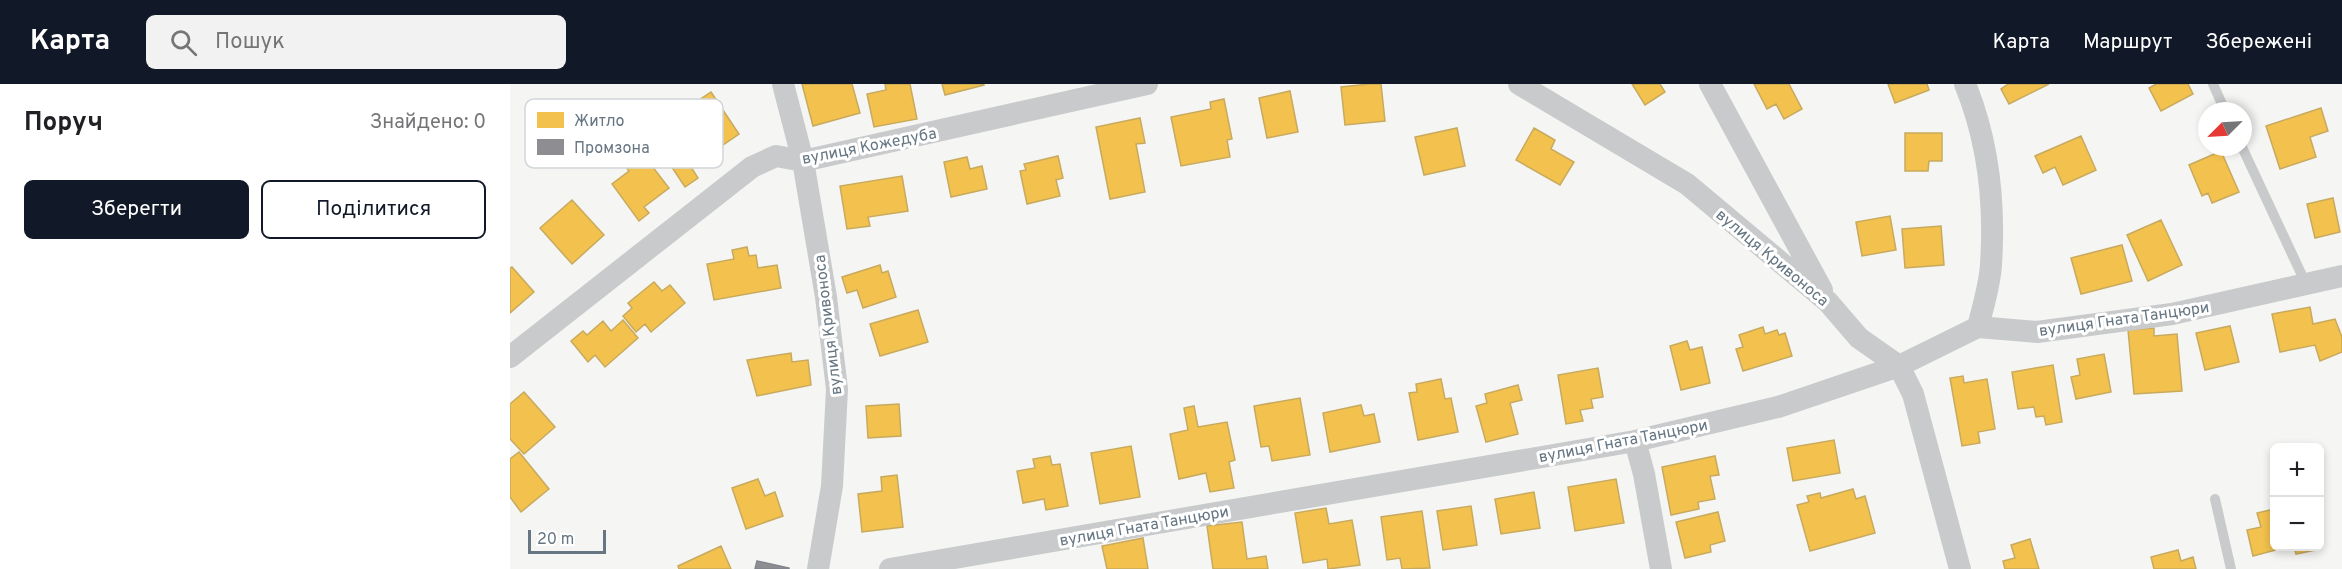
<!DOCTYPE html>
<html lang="uk">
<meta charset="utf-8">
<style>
:root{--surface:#fff;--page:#f2f2f2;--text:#202124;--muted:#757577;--line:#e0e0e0;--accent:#111827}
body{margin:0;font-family:Overpass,sans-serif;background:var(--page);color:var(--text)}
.controls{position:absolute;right:18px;bottom:18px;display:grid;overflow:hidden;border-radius:9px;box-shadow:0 3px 9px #0003}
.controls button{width:54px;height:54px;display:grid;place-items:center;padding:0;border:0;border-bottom:2px solid var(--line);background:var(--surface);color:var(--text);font:30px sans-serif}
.compass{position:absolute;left:1688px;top:18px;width:54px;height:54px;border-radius:50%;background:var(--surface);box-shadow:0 3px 9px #0003;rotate:246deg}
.scale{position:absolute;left:18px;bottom:15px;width:78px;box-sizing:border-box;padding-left:6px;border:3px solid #667682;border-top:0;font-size:16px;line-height:21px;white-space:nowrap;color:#667682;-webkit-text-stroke:4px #fff;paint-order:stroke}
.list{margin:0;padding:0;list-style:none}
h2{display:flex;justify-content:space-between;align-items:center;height:78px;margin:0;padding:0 24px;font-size:26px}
h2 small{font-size:20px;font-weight:400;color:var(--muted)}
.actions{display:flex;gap:12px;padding:18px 24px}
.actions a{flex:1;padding:14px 0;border:2px solid var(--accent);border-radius:9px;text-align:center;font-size:21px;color:var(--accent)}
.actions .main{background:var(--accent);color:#fff}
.icon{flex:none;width:33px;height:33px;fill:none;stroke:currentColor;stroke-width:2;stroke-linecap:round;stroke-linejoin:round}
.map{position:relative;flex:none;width:1832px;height:485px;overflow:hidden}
header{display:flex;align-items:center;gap:36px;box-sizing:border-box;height:84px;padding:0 30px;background:var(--accent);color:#fff}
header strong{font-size:28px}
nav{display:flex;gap:33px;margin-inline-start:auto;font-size:21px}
.search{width:420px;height:54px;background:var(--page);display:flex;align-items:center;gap:15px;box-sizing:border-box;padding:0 21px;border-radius:9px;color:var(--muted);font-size:22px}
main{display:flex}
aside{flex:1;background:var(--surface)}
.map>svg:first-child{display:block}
.homes{fill:#f2c14e;stroke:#c8aa5e;stroke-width:1.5}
.industry{fill:#8d8d92;stroke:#81868d;stroke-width:1.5}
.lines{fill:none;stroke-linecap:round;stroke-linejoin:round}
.service{stroke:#c9cacb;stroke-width:10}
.minor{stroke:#c9cacb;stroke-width:22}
.labels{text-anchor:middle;stroke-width:6;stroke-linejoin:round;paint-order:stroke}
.street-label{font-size:16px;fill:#667682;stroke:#fff}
.key{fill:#fff;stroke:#d1d6da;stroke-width:1.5}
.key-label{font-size:16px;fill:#667682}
</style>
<header>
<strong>Карта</strong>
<div class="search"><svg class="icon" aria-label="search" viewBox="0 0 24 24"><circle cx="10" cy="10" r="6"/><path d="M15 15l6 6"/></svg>Пошук</div>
<nav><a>Карта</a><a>Маршрут</a><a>Збережені</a></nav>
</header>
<main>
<aside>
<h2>Поруч<small>Знайдено: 0</small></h2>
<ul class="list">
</ul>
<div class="actions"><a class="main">Зберегти</a><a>Поділитися</a></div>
</aside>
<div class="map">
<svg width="1832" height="485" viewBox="0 0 1832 485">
<rect width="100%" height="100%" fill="#f5f5f3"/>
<path class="homes" d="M292,0H342L350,29L303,42Z
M375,0H400L407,35L364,43L357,10L376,6Z
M432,0H473L474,1L435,11Z
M859,0H871L875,37L835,41L831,3Z
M1122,0H1150L1155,8L1135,21Z
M1244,0H1279L1292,25L1274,35L1266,20L1257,25Z
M1378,0H1417L1419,6L1385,19Z
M1498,0H1539L1499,20L1491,5Z
M1646,0H1678L1683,10L1651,27L1639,4Z
M780,7L788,48L757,54L749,14Z
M201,8L229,50L181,83L188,94L175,103L147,61L197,28L189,16Z
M714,15L722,55L717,56L720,73L671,82L661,33L701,25L700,18Z
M1811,24L1818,47L1800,53L1806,73L1770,85L1756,42Z
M630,34L635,59L626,60L635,108L600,115L586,43Z
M125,44L139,63L132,69L159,104L134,123L139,129L129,137L102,100L119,87L101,63Z
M947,44L955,82L914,91L905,53Z
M1024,44L1045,56L1041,65L1064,78L1050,101L1006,76Z
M1395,49H1432V77H1419L1418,87H1395Z
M1571,52L1586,86L1553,101L1545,83L1533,89L1525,72Z
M1711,67L1729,108L1702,119L1698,109L1692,112L1679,81Z
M548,72L553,94L546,96L550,112L517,120L510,87L516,86L514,80Z
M457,73L460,85L472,82L477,105L441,113L434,78Z
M392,92L398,127L358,133L360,142L337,145L330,102Z
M1823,114L1830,148L1805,154L1797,120Z
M62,116L94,151L62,180L30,144Z
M1380,132L1386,166L1352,172L1346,138Z
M1651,136L1672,181L1638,197L1617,151Z
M1431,142L1434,181L1395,184L1392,145Z
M1612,161L1622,197L1571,210L1561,174Z
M237,163L239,172L246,171L248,184L267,181L271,204L204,216L197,180L224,175L222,166Z
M370,181L372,189L378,187L386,213L353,224L347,206L337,209L332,193Z
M2,183L24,208L0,229V184Z
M144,198L152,207L160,201L175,219L141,248L135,240L126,248L113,232L122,224L118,219Z
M1800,223L1803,240L1825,235L1832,253V268L1810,277L1805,261L1770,268L1762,230Z
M408,226L418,258L370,272L360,240Z
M113,236L128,254L95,283L85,271L78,278L61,257L73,247L77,251L93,237L101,247Z
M1720,242L1729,278L1695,286L1686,249Z
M1253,243L1255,250L1267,246L1269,251L1275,249L1282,272L1233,287L1226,265L1233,263L1229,251Z
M1644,244V252L1667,250L1672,307L1624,310L1618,246Z
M1177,257L1180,266L1192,263L1200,299L1171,306L1160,262Z
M281,269L282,278L298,276L301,301L247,312L237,276Z
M1594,270L1601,308L1566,315L1561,293L1570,291L1567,275Z
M1543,281L1552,338L1536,341L1534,332L1526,333L1524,323L1508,325L1502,288Z
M1088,284L1093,313L1081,315L1083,324L1070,326L1073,337L1056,340L1048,291Z
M1453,292L1454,299L1477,295L1485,345L1468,348L1470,359L1452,362L1440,294Z
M931,295L935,315L941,314L948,348L908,356L899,309L907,308L906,300Z
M1008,301L1012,316L1000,319L1008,350L976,358L966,322L977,319L975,310Z
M14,308L45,343L14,370L0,355V320Z
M790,314L800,371L762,377L759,362L751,363L744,322Z
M389,320L391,352L358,354L356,322Z
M851,321L854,332L864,330L870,358L820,368L813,329Z
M684,322L688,343L717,338L725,376L719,378L724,404L700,408L696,389L669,395L660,350L678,346L674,324Z
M1324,356L1330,389L1283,397L1277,364Z
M621,362L630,413L590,420L581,369Z
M9,368L39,405L11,428L0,413V375Z
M540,372L542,381L550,380L558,422L536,426L534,415L513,419L507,387L525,384L523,375Z
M1205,372L1209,391L1200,392L1205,415L1188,418L1189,425L1161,431L1152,383Z
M387,391L393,443L352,448L348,410L372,407L371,393Z
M248,395L255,412L265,408L273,432L236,445L222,404Z
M1106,395L1114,439L1065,447L1058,403Z
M1343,405L1346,415L1355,412L1365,449L1300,467L1287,421L1299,418L1297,412L1310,409L1311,414Z
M1024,408L1030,444L991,450L985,415Z
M961,422L967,461L933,466L927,427Z
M816,424L819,440L842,436L850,481L818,485L817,475L793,479L785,429Z
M1764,425V462H1781L1743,472L1737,446L1751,443L1747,429Z
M912,427L920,484L892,485L890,474L877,476L871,433Z
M1208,428L1215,457L1200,461L1201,468L1175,474L1166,438Z
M732,438L737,475L756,472L758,485H703L697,442Z
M633,454L638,485H597L592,462Z
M1520,455L1529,485H1495L1493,477L1505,474L1501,461Z
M211,462L221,485H169L168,482Z
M1784,462H1806V466L1786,470Z
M1668,466L1671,477L1683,473L1686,485H1644L1641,473Z"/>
<path class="industry" d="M247,477L279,484V485H245Z"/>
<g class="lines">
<path class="service" d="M1703,0L1715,27
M1732,63L1796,200
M1705,415L1721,485"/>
<path class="minor" d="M273,0L293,77L316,213L327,305L322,402L308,485
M1009,0L1177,100L1318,218L1349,254L1389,282L1403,310L1450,485
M1200,0L1312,206
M1455,0C1478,56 1485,119 1481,180C1480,201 1473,222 1468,243
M0,273L242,83L266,72L293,77L637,0
M1125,357L1134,390L1151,485
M380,485L1125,357L1268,323L1389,282L1468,243L1527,248L1662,230L1832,192"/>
</g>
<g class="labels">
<g class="street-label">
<text transform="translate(359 61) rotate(-11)" y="6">вулиця Кожедуба</text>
<text transform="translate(1263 173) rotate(40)" y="6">вулиця Кривоноса</text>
<text transform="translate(1614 234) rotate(-8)" y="6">вулиця Гната Танцюри</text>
<text transform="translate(317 241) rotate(-97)" y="6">вулиця Кривоноса</text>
<text transform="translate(1113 356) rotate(-11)" y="6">вулиця Гната Танцюри</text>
<text transform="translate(634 441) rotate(-10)" y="6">вулиця Гната Танцюри</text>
</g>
</g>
<rect x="15" y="15" width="198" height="69" rx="9" class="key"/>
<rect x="27" y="28" width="27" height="16" fill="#f2c14e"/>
<rect x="27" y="55" width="27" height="16" fill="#8d8d92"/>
<g class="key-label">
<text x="64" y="42">Житло</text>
<text x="64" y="69">Промзона</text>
</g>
</svg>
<div class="controls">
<button>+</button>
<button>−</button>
</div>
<svg class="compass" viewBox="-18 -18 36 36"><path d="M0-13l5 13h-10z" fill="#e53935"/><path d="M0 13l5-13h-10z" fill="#757577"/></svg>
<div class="scale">20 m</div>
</div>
</main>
